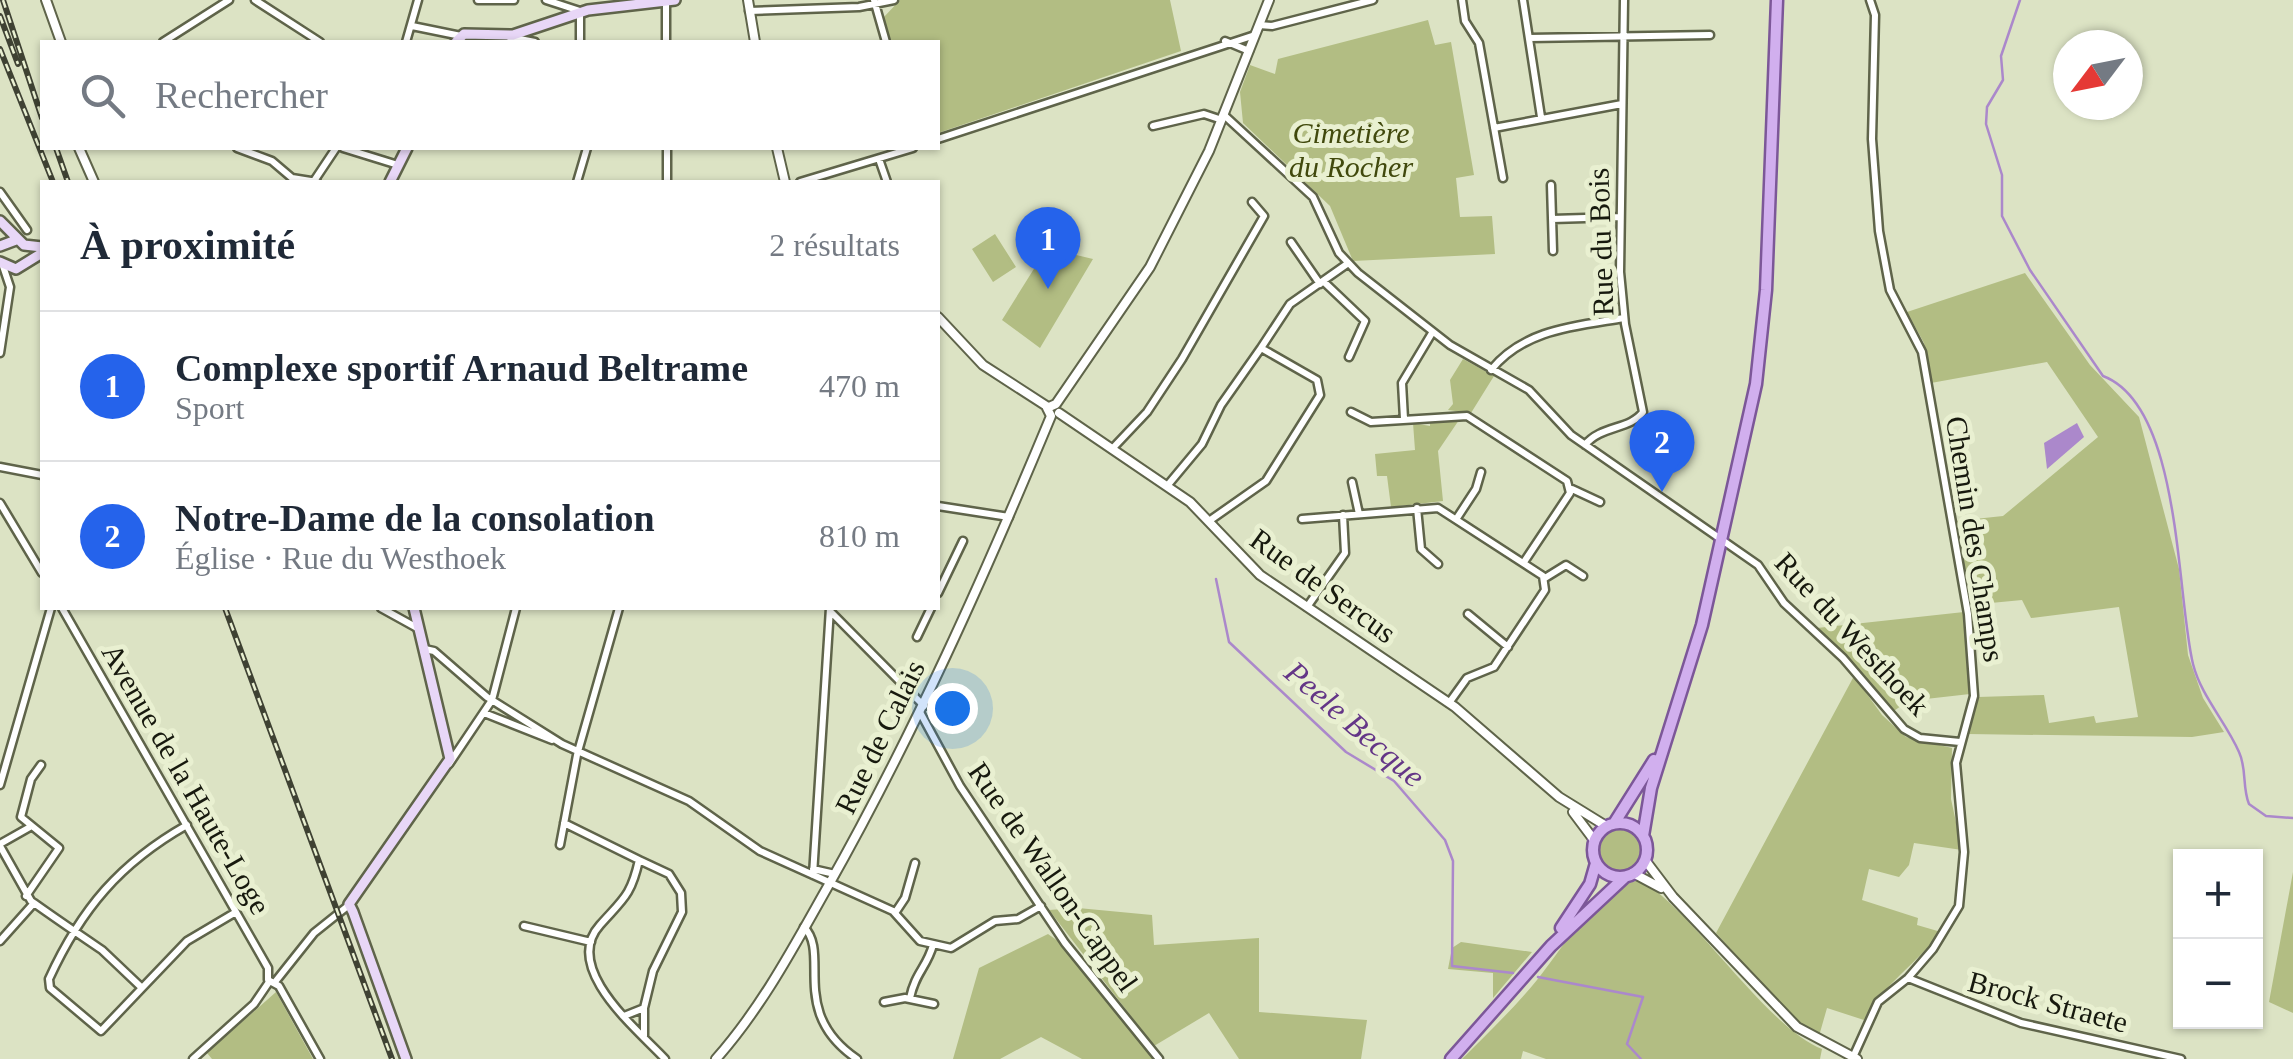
<!DOCTYPE html>
<html lang="fr">
<meta charset="utf-8">
<style>
:root{--surface:#fff;--page:#f2f2f3;--text:#1f2937;--muted:#747a83;--line:#e0e1e3;--accent:#2563eb}
body{margin:0;font-family:Georgia,serif;background:var(--page);color:var(--text)}
.controls{position:absolute;right:30px;bottom:30px;display:grid;overflow:hidden;border-radius:0px;box-shadow:0 2px 8px #0004}
.controls button{width:90px;height:90px;display:grid;place-items:center;padding:0;border:0;border-bottom:2px solid var(--line);background:var(--surface);color:var(--text);font:50px sans-serif}
.compass{position:absolute;left:2053px;top:30px;width:90px;height:90px;border-radius:50%;background:var(--surface);box-shadow:0 2px 8px #0004;rotate:238deg}
.you{position:absolute;left:952px;top:708px;width:35px;height:35px;margin:-25px;border:8px solid #fff;border-radius:50%;background:#1a73e8;box-shadow:0 0 0 15px #1a73e833}
.badge{display:grid;place-items:center;width:65px;height:65px;border-radius:50%;background:var(--accent);color:#fff;font-size:32px;font-weight:700}
.pin{position:absolute;translate:-50% -82px;filter:drop-shadow(0 2px 5px #0008)}
.pin::after{content:'';position:absolute;top:52px;width:35px;height:30px;background:inherit;clip-path:polygon(0 0,100% 0,50% 100%)}
.list{margin:0;padding:0;list-style:none}
h2{display:flex;justify-content:space-between;align-items:center;height:130px;margin:0;padding:0 40px;font-size:42px}
h2 small{font-size:32px;font-weight:400;color:var(--muted)}
.list li{display:grid;grid-template-columns:65px 1fr auto;gap:30px;align-items:center;box-sizing:border-box;height:150px;padding:0 40px;border-top:2px solid var(--line)}
.list b{display:block;font-size:38px;white-space:nowrap}
.list p{margin:0;font-size:32px;white-space:nowrap;color:var(--muted)}
.list em{font-size:32px;font-style:normal;color:var(--muted)}
.icon{flex:none;width:55px;height:55px;fill:none;stroke:currentColor;stroke-width:2;stroke-linecap:round;stroke-linejoin:round}
.map{position:relative;flex:none;width:2293px;height:1059px;overflow:hidden}
.search{position:absolute;background:var(--surface);box-shadow:0 2px 8px #0004;left:40px;top:40px;width:900px;height:110px;display:flex;align-items:center;gap:25px;box-sizing:border-box;padding:0 35px;border-radius:0px;color:var(--muted);font-size:38px}
.panel{position:absolute;background:var(--surface);box-shadow:0 2px 8px #0004;left:40px;top:180px;width:900px;height:430px;border-radius:0px}
.map>svg:first-child{display:block}
.green{fill:#b2bd83}
.water{fill:#ab88cb}
.lines{fill:none;stroke-linecap:round;stroke-linejoin:round}
.stream{stroke:#ab88cb;stroke-width:2.5}
.minor-casing{stroke:#5f644a;stroke-width:11}
.tertiary-casing{stroke:#5f644a;stroke-width:12}
.secondary-casing{stroke:#5f644a;stroke-width:14}
.primary-casing{stroke:#7c5798;stroke-width:15}
.minor{stroke:#fff;stroke-width:6}
.tertiary{stroke:#fff;stroke-width:8}
.secondary{stroke:#e8d7f7;stroke-width:9}
.primary{stroke:#d1afee;stroke-width:10}
.rail-casing{stroke:#3f4233;stroke-width:6}
.rail{stroke:#e9f0d1;stroke-width:2.5;stroke-dasharray:8;stroke-linecap:butt}
.labels{text-anchor:middle;stroke-width:10;stroke-linejoin:round;paint-order:stroke}
.park-label{font-size:30px;font-style:italic;fill:#41490d;stroke:#e9f0d1}
.street-label{font-size:30px;fill:#17190e;stroke:#e9f0d1}
.water-label{font-size:32px;font-style:italic;fill:#643687;stroke:#e9f0d1}
</style>
<div class="map">
<svg width="2293" height="1059" viewBox="0 0 2293 1059">
<rect width="100%" height="100%" fill="#dce3c4"/>
<path class="green" d="M900,0H1170L1181,51L938,133V42H890L883,18Z
M1428,20L1435,45L1451,42L1474,175L1456,178L1460,217L1492,216L1495,254L1353,261L1330,206L1243,123L1240,92L1250,65L1275,74L1278,59Z
M995,234L1016,267L993,282L972,249Z
M1047,248L1093,259L1040,348L1002,320Z
M2025,273L2090,365L2139,417L2179,569L2188,655L2203,698L2224,732L2192,737L1968,734L1978,697L2044,695L2049,723L2094,716L2096,723L2138,717L2119,607L2031,618L2022,600L1970,605L1956,521L2003,516L2098,437L2047,362L1931,383L1924,343L1907,312Z
M1463,359L1494,376L1471,413L1448,410L1453,404L1450,380Z
M1459,420L1438,451L1443,501L1391,507L1387,476H1377L1375,454L1415,450L1413,423L1430,426V421Z
M1964,612L1970,694L1908,701L1891,713L1854,665L1817,628Z
M1854,676L1882,715L1906,737L1952,748L1951,799L1962,850L1914,843L1909,865L1899,877L1869,869L1862,900L1918,918L1917,925L1941,932C1917,963 1882,986 1864,1020L1827,1008L1819,1036L1795,1021L1716,933Z
M1598 850a22 22 0 1 1 44 0a22 22 0 1 1-44 0Z
M2293,872V1013L2269,1002Z
M1642,880C1701,921 1766,1026 1822,1049L1820,1059H1546L1523,1051L1521,1059H1462C1488,1033 1514,1008 1537,980C1561,951 1601,883 1642,880Z
M1078,908L1152,915L1154,945L1259,938V1012L1367,1020L1361,1059H1239L1209,1013L1154,1046L1049,910Z
M1048,934L1058,941L1153,1059H1082L1041,1037L1000,1059H953L979,968Z
M1461,942L1532,952L1493,998V973L1448,969L1452,948Z
M276,992L313,1059H212L207,1053Z"/>
<path class="water" d="M2077,423L2084,437L2047,469L2044,443Z"/>
<g class="lines">
<path class="stream" d="M2020,0L2001,56L2003,80L1987,107L1986,124L2002,175V216L2030,270L2103,376C2182,406 2176,594 2193,664C2201,696 2226,722 2239,752C2247,769 2242,787 2249,804L2266,816L2293,818
M1216,579L1229,642L1346,752L1394,781L1445,840L1453,861L1452,966L1513,973
M1538,977L1643,997L1627,1044L1641,1059"/>
<g class="minor-casing">
<path id="minor" d="M255,0L320,42
M478,0H514
M546,0L580,11V42
M874,0L886,42
M1462,0L1465,21L1479,43L1503,178
M1523,0L1541,117
M666,1V42
M749,11L859,7L894,0
M1259,25L1272,26L1373,0
M412,26L461,36
M509,37L535,42
M1529,38L1710,35
M1225,41L1249,51
M163,42L229,0
M406,42L418,0
M1224,115L1313,197L1339,253L1358,273L1450,345L1529,390L1571,435L1758,565L1784,603L1843,658L1904,729L1920,738L1960,742
M1153,126L1204,114L1222,120
M1494,128L1622,104
M938,139L1255,35
M237,148L272,161L292,178L317,182
M343,148L398,165
M667,148V182
M879,159L887,182
M314,181L336,148
M577,182L587,148
M800,182L913,148
M1551,185L1553,251
M0,192L27,230
M1552,219L1619,217
M1291,242L1320,284
M1323,281L1365,321L1349,357
M1261,348L1290,304L1347,264
M0,353L10,287L3,266
M1491,370C1524,329 1576,326 1624,318
M1351,412L1371,422L1467,416L1567,481L1570,493L1524,562
M1404,419L1402,383L1432,333
M1585,445C1601,425 1630,430 1643,412L1625,324L1620,272L1624,0
M1112,449L1147,412L1182,359L1264,216L1252,202
M0,467L42,475
M1352,482L1359,514
M1167,486L1202,444L1221,405L1261,348L1317,380L1320,395L1266,481L1209,521
M1572,489L1600,502
M0,503L42,573
M938,506L1009,517
M1417,508L1421,549L1438,564
M1457,518L1476,489L1481,472
M1302,519L1438,508L1543,576L1545,590L1494,667L1467,678L1449,703
M1545,578L1566,565L1583,576
M938,593L963,541
M1307,607L1345,553L1343,515
M62,608L268,968V980L279,986L320,1059
M381,608L419,629
M831,612L924,706
M1468,614L1508,647
M917,637L931,608
M425,649L434,651L487,697L562,744L689,801L760,851L893,911L920,941L951,948L995,921L1018,919L1041,906
M484,713L552,740
M921,714L960,786L1065,943L1159,1059
M449,764L492,700L516,608
M0,785L51,608
M564,823L639,860C631,896 623,899 600,925C561,968 638,1030 665,1059
M0,844L30,827
M560,845L577,755L619,608
M0,846L31,901L34,903C55,918 77,933 99,948L102,950L142,988L101,1031L50,988L49,979C81,909 120,863 187,825
M639,860L669,874L681,893L682,912L653,971L644,1008V1036
M813,869L835,874
M813,875L830,608
M26,896L59,848L21,817L31,779L41,765
M895,913L905,898L915,863
M524,926L591,942
M804,927C831,954 788,1012 857,1059
M0,941L34,903
M1908,978L2021,1023L2181,1059
M275,982L314,933L349,905
M142,988L187,941L236,912
M910,998C915,973 927,967 933,945
M884,1002L905,998L934,1004
M624,1016L644,1008
M1854,1055L1878,1002L1908,978L1933,949L1959,906L1964,852L1956,763L1974,696L1968,614L1922,352L1890,290L1879,231L1872,139L1875,15L1870,0
M193,1059L254,1004L269,982"/>
</g>
<g class="tertiary-casing">
<path id="tertiary" d="M46,0L61,42
M748,0L755,42
M79,148L94,182
M777,148L785,182
M938,317L983,365L1048,407
M1059,413L1190,502L1260,575L1455,707L1559,797L1606,826
M1573,812L1594,840
M1645,860L1673,897L1797,1027L1857,1059
M1633,873L1661,888
M716,1059C762,1007 793,948 827,888C913,736 984,577 1051,416L1047,408L1056,404L1150,267L1209,151L1269,0"/>
</g>
<g class="secondary-casing">
<path id="secondary" d="M456,42L464,34L513,35L588,10L675,0
M390,182L407,148
M0,221L24,245L42,247
M0,246L16,240
M0,262L16,269L42,253
M353,912L349,904L450,759L414,608
M353,912L406,1059"/>
</g>
<g class="primary-casing">
<path id="primary" d="M1615,822L1654,760
M1593 850a27 27 0 1 1 54 0a27 27 0 1 1-54 0Z
M1643,836L1651,788L1702,625L1756,384L1766,290L1777,0
M1561,928L1590,884L1596,863
M1451,1059L1551,946L1625,877"/>
</g>
<use href="#minor" class="minor"/>
<use href="#tertiary" class="tertiary"/>
<use href="#secondary" class="secondary"/>
<use href="#primary" class="primary"/>
<g class="rail-casing">
<path id="rail" d="M3,0L42,118
M0,16L18,64
M0,49L53,182
M56,148L68,182
M225,608L392,1059"/>
</g>
<use href="#rail" class="rail"/>
</g>
<g class="labels">
<g class="park-label">
<text x="1351" y="143">Cimetière<tspan x="1351" dy="34">du Rocher</tspan></text>
</g>
<g class="street-label">
<text transform="translate(1601 242) rotate(-92)" y="10">Rue du Bois</text>
<text transform="translate(1975 539) rotate(81)" y="10">Chemin des Champs</text>
<text transform="translate(1323 586) rotate(36)" y="10">Rue de Sercus</text>
<text transform="translate(1852 634) rotate(47)" y="10">Rue du Westhoek</text>
<text transform="translate(880 737) rotate(-64)" y="10">Rue de Calais</text>
<text transform="translate(186 779) rotate(60)" y="10">Avenue de la Haute-Loge</text>
<text transform="translate(1053 877) rotate(55)" y="10">Rue de Wallon-Cappel</text>
<text transform="translate(2048 1002) rotate(15)" y="10">Brock Straete</text>
</g>
<g class="water-label">
<text transform="translate(1355 724) rotate(41)" y="11">Peele Becque</text>
</g>
</g>
</svg>
<div class="controls">
<button>+</button>
<button>−</button>
</div>
<svg class="compass" viewBox="-18 -18 36 36"><path d="M0-13l5 13h-10z" fill="#e53935"/><path d="M0 13l5-13h-10z" fill="#747a83"/></svg>
<div class="you"></div>
<div class="pin badge" style="left:1048px;top:289px">1</div>
<div class="pin badge" style="left:1662px;top:492px">2</div>
<div class="search"><svg class="icon" aria-label="search" viewBox="0 0 24 24"><circle cx="10" cy="10" r="6"/><path d="M15 15l6 6"/></svg>Rechercher</div>
<section class="panel">
<h2>À proximité<small>2 résultats</small></h2>
<ul class="list">
<li><span class="badge">1</span><div><b>Complexe sportif Arnaud Beltrame</b><p>Sport</p></div><em>470 m</em></li>
<li><span class="badge">2</span><div><b>Notre-Dame de la consolation</b><p>Église · Rue du Westhoek</p></div><em>810 m</em></li>
</ul>
</section>
</div>
